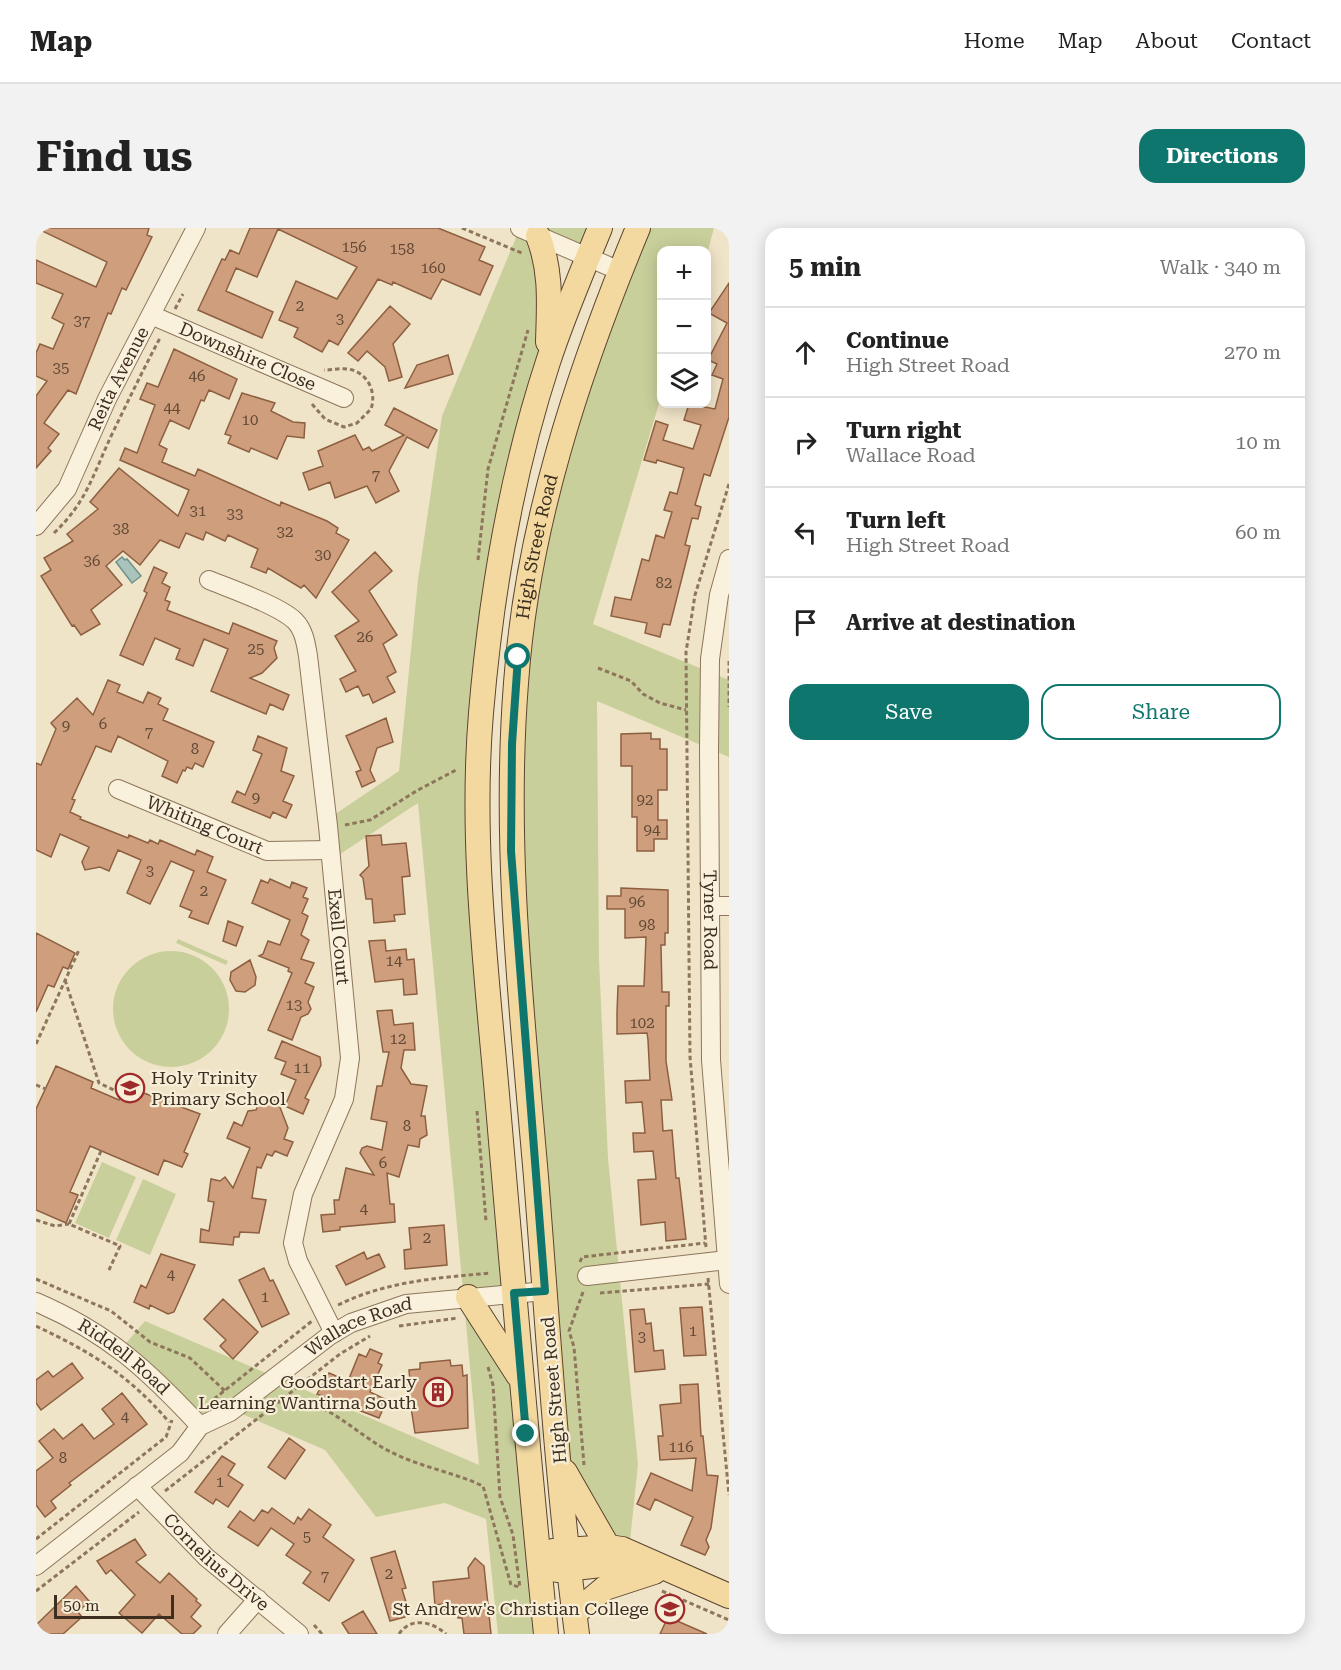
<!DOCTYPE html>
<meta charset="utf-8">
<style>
:root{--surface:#fff;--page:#f2f2f2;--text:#222;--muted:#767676;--line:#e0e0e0;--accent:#0f766e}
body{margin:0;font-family:"Roboto Serif",serif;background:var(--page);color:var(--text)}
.controls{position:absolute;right:18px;top:18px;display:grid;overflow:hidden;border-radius:12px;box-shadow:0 3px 15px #0003}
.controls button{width:54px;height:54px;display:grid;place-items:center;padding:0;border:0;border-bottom:2px solid var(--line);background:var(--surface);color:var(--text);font:30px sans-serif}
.scale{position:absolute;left:18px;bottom:15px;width:120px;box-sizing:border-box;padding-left:6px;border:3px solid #3d2e20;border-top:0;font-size:16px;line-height:21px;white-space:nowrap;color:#3d2e20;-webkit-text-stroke:4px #f7eed8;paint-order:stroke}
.stop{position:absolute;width:18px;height:18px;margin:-14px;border:4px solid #0f766e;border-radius:50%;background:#fff}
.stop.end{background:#0f766e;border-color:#fff;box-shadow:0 2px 6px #0008}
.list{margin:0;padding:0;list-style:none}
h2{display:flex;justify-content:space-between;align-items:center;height:78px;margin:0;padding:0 24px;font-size:26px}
h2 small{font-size:20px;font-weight:400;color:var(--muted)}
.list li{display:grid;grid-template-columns:39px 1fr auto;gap:18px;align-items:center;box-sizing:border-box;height:90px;padding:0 24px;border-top:2px solid var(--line)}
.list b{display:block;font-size:22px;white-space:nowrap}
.list p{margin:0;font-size:20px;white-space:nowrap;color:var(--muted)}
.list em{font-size:20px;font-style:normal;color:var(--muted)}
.actions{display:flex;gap:12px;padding:18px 24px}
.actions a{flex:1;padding:14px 0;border:2px solid var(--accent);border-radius:18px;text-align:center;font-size:21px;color:var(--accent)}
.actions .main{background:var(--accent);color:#fff}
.icon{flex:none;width:33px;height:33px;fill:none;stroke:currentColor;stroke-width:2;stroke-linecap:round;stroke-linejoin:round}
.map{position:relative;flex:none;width:693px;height:1406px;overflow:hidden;border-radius:18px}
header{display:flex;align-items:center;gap:36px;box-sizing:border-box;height:84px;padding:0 30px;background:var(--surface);border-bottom:2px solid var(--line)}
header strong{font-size:28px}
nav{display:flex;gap:33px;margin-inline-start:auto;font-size:21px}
.intro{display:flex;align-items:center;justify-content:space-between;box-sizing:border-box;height:144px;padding:0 36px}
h1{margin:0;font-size:42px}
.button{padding:15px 27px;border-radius:18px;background:var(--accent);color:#fff;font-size:21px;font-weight:700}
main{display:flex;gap:36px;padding:0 36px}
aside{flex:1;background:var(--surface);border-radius:18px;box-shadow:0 3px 15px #0003}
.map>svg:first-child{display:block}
.green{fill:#c9cf9b}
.water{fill:#a9c4bc;stroke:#6f938a;stroke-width:1.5}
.building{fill:#cf9f7d;stroke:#8d5f41;stroke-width:1.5}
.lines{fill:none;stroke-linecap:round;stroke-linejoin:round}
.minor-casing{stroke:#8d765c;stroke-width:20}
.major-casing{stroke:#5b4430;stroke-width:26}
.path{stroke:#8d765c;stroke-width:3;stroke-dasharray:4.5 3;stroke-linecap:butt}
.minor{stroke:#faf1dc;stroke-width:18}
.major{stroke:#f3d9a0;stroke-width:24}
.route{stroke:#0f766e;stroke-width:8}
.labels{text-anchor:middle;stroke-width:4.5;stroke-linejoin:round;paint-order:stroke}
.number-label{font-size:15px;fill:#624a37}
.street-label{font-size:18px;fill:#3d2e20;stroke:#f7eed8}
.poi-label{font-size:18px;fill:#3d2e20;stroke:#f7eed8;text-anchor:end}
</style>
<header>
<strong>Map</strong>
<nav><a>Home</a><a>Map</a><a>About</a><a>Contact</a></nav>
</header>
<div class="intro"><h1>Find us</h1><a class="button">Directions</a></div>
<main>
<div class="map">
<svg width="693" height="1406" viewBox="0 0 693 1406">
<rect width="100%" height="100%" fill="#f0e4c8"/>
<path class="green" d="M484,0H564L552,29L503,8L513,69L445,489L478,1065L433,1069L484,1152L510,1406H462L450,1291L409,1275L340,1289L289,1222L197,1182L168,1194L85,1121L109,1093L443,1237L382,575L295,632L292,591L363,543L382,352L406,188Z
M602,0H678L671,26L670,22H626L625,169L557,396L693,452V529L561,473L563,731L572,930L602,1236L593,1323L586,1321L524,1237L477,659L493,353Z
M142,711L192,733L190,737L140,715Z
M77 781a58 58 0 1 1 116 0a58 58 0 1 1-116 0Z
M66,934L100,949L73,1010L39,995Z
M107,951L140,966L114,1027L80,1012Z"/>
<path class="water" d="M86,329L89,332L91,331L105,348L96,355L80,334Z"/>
<path class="building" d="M0,0H113L111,7L116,9L90,62L86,60L75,86L72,85L40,166L32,162L8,195L23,206L12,220L15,223L0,240V168L11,153L0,148V125L4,116L17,121L28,96L16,90L27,66L0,55V32L60,59L71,34Z
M214,0H402L449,19L443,32L457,38L444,67L406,51L395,71L357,54L356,57L342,51L302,117L293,112L286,124L258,109L262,100L243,92L260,53L301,71L321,39L242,1L221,49L200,40L190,63L237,84L226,110L162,82L186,31L189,32L194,22L203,26Z
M693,55V189L674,248L668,246L659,277L665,279L662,291L656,290L649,317L654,318L634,397L627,396L624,409L609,405L611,395L575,388L579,369L595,372L606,331L613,333L620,307L628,310L636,284L628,282L634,264L641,266L648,240L621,232L620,235L608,232L620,193L632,197L627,212L657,221L665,197L648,192L653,176L679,181L687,151L676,147L681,136L672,132L691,95L673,85Z
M354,78L374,96L357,116L366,149L353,153L349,139L331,123L322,133L312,125Z
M138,121L201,151L193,171L173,162L168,173L165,172L153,201L134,192L123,217L131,221L126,234L159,248L162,241L244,278L245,274L291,293L302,300L300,305L313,312L280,370L268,357L265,360L232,340L230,345L215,339L222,321L192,307L189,313L170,304L167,312L150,305L143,320L124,312L104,337L87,323L70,338L86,357L55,382L64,396L45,407L38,397L36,398L5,348L15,342L8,330L37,313L31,306L62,281L54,274L83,240L142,288L153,262L84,232L89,220L101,225L119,177L104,171L111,155L122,159Z
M412,127L417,146L369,160L381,137Z
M206,165L239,175L235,183L257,194L269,195L268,210L251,208L241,231L215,220L213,224L192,215L195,208L189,206Z
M358,180L401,202L392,220L371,209L353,243L363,263L340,275L331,258L299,270L294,254L273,262L267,245L287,238L282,223L319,207L327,222L333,219L336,223L368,207L349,197Z
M339,324L356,343L333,363L361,407L347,416L360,444L351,449L359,464L337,475L333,466L327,468L322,458L310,464L304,451L320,443L299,408L323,393L296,364Z
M118,339L131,345L126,355L134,359L129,372L134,374L131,382L193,406L197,395L241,413L238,420L241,430L226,445L214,450L253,467L247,482L234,476L230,486L175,463L192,421L168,411L157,438L140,431L144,421L119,410L107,437L84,427L111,365L108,363Z
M72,452L84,457L81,464L107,475L112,464L125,470L122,476L132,481L127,492L178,514L167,539L159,535L156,541L151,539L149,543L147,542L141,555L126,548L132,533L82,508L75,524L60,518L36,571L39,572L34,584L45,589L44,591L92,610L93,607L112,615L114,612L122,616L124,612L159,627L161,622L177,629L171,644L190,652L172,696L153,689L156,683L144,678L158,643L135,633L114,676L91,665L105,632L82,622L73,643L64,639L49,642L46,634L53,619L24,606L15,629L0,622V535L5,537L20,501L15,495L41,470L57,487Z
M350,490L357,514L341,520L334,542L339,553L326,559L320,544L325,542L310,508Z
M615,505V511H624V521H631V562H622V592H631V611H618V623H601V589H596V538H585V506Z
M222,508L251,520L245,543L258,548L247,573L256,577L250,590L237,584L234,590L196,574L201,563L209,567L219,543L226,526L217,522Z
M345,607L346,617L370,615L374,648L366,649L369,686L358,687L359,693L338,695L336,671H330L327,650L324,647L333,638L330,608Z
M234,651L254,660L256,654L271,660L267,669L272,671L266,685L272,688L265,707L273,712L265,731L278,735L269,755L278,759L272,774L275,781L272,786L265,789L256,812L232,802L256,745L252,743L253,740L223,728L227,726L232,713L244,717L254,692L216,675L225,652L232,655Z
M585,660L632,662V705H629V717H625L626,764H633V778H630V833L636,872H625L627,903L636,902L640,950H643L650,1011L630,1013L629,994L605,997L602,952L620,951L617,923L598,924L597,905H609L606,874L590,875L589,853L614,852L612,812L611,805L581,806V785L582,758H608L610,709L589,710V681H571V668H585Z
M192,693L207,699L200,718L187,713Z
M0,705L39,725L32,741L27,739L18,759L12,757L0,784Z
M349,712L350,723L370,721L371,732L378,731L381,766L368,767L367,751L339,754L333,713Z
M214,732L220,749L219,757L209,764L200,763L194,752L195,744Z
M356,782L358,797L377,795L379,822H368L365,840L375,856L391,858L385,888H389L391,907L384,911L383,919L372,917L363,949L351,945L354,976H358L359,994L304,999V1002L287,1004L285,987L299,986L298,972H303L310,940L338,947L324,925L326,920L331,918L346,922L351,894L335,891L341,858H346L353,824H347L341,783Z
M246,813L284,829L285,837L269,870L273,872L267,886L249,878L260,852L245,846L250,834L239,830Z
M20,838L57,854L55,860L83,872L89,858L164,886L148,924L152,926L146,939L128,932L122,947L54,918L34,964L42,967L30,995L0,982V881Z
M231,870L242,874L252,900L248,911L257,914L251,928L239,923L236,928L231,926L225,940L221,939L216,970L230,972L223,1005L204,1004L203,1009H198L197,1017L164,1014L165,1001L173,1003L178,974L172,973L175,951L184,953L189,949L197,960L214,920L191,910L198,894L206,898L212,883L220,882L223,875L228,877Z
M408,997L411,1037L369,1041L368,1022L375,1021L373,1000Z
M328,1024L331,1031L343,1026L349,1039L310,1057L300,1038Z
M125,1026L159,1037L138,1084L132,1086L114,1077L113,1081L98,1074L105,1057L110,1060Z
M228,1040L234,1053L237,1052L253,1086L226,1099L203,1052Z
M187,1071L222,1104L197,1131L184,1118L190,1112L168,1091Z
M666,1079L670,1127L648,1128L644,1080Z
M608,1081L610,1096L615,1095L618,1123L627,1122L629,1141L599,1144L594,1082Z
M334,1121L346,1126L342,1135L346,1137L334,1164L351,1172L343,1190L281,1166L293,1145L312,1153L323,1126L330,1129Z
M414,1132L415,1138L426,1137L427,1148L431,1147L432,1200L379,1205L371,1154L374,1153L373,1142L384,1141V1135Z
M36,1135L47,1150L5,1182L0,1175V1152L12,1143L17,1149Z
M662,1156L665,1208H667L671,1247L682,1248L675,1300L670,1312L673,1319L669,1327L645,1317L657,1289L619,1271L614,1282L601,1276L615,1245L656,1263L660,1230L624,1232L622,1208H627L624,1177L645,1175L644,1157Z
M86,1165L111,1196L33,1255L35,1257L15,1273L20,1280L9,1289L0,1277V1243L17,1230L3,1213L18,1201L27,1211L46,1196L58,1211L78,1196L66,1181Z
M253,1210L269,1222L249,1251L232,1239Z
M186,1228L199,1236L192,1247L207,1257L192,1279L180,1271L177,1276L159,1264Z
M236,1280L258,1296L262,1289L265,1292L273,1281L295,1297L287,1309L318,1332L293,1373L267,1355L275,1344L250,1327L258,1316L235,1300L222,1318L192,1299L204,1283L218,1293L226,1282L232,1285Z
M99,1311L110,1327L100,1334L124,1355L133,1345L161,1371L160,1373L165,1377L155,1389L165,1398L157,1406H146L123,1386L106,1405L83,1385L99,1367L75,1342L70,1346L61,1333Z
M359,1323L370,1360L366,1361L370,1374L365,1376L369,1389L354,1393L335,1330Z
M439,1330L448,1338L455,1406H428L426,1390H422L421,1381L407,1382L406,1376L399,1377L397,1354L433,1350L432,1340Z
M40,1358L53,1373L42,1384L46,1389L27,1406H0V1397Z
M327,1383L341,1406H313L306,1395Z
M632,1389L671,1406H624Z"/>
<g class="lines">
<g class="minor-casing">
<g id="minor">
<path d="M484,0L584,43"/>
<path id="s1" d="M115,87L308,170"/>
<path id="s2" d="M0,298L31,261L71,171L160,0"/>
<path id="s3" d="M693,331L683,367L674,431L673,521L675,832L693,1056"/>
<path id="s4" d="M173,352C195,361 244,378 259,393C268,402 270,416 272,428L292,598L314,830L308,871L267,966L257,1015L262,1033L298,1105"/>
<path id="s5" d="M82,561L231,623L294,622"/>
<path d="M675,678H693"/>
<path d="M551,1048L691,1032"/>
<path id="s6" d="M0,1074C72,1105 111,1141 164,1198"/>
<path id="s7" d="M101,1258L170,1329L263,1406"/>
<path id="s8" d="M0,1338L144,1225L164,1198L194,1184L293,1108L315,1095L370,1076L509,1063"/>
<path d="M191,1406L222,1371"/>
</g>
</g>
<g class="major-casing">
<g id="major">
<path d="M502,8C516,43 513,77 512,114"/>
<path d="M432,1069L482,1147"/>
<path d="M529,1244L572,1319"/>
<path d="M517,1323L572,1319L586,1321L693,1368"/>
<path d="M521,1342L609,1332"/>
<path d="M539,1385L569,1360L618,1344"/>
<path d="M510,1406C492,1230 477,1054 462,878C451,748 434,615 445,485C455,366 475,247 512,134C527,88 546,44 564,0"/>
<path id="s9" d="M541,1406C521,1255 512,1101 500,949C486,784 467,620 480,455C491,298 542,144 602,0"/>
</g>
</g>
<path class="path" d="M426,0L488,26
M139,81L147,66
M276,176L289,191L308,199L321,195L335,181C341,163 331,144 312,141C304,140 296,142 288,142
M18,305C52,273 58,243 78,202C93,171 108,140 124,110
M442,332L452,241L492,102
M693,433V479
M562,440L595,453L607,466L624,475L650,482
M309,597L334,592L382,562L422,541
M29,752L63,855L86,866
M0,816L43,722
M0,857L10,861
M441,883L450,993
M65,923L33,996L84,1018L73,1042
M0,992L19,998L33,996
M670,1019L654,829L650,424L659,367L693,256
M544,1034L546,1029L669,1015
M672,1050L693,1267
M0,1051L75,1083L114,1114L154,1130L189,1163
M547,1064L533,1103L538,1119L548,1237
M564,1065L673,1056
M302,1077C351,1053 401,1050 455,1045
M0,1098C55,1124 93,1147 133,1194
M363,1098L422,1090
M452,1139L457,1157L464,1269L477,1307L484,1360
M178,1171L276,1093
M243,1174C287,1165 319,1207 355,1224C384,1239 417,1244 447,1258L475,1357L484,1359
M129,1263L304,1126L334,1108
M0,1311L130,1209L136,1192
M0,1363L103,1284
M626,1363L693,1392
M278,1397L286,1406
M363,1406C375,1388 397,1394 410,1406"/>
<use href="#minor" class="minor"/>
<use href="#major" class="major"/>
</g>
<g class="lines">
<path class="route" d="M482,429L476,516L475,623L509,1063L478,1065L490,1206"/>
</g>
<defs>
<g id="school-ring" transform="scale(1.5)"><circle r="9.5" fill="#f7eed8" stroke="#9e2a2b" stroke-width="1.5"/><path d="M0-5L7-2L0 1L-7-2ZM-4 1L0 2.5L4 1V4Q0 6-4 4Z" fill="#9e2a2b"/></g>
<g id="building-ring" transform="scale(1.5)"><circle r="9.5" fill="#f7eed8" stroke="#9e2a2b" stroke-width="1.5"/><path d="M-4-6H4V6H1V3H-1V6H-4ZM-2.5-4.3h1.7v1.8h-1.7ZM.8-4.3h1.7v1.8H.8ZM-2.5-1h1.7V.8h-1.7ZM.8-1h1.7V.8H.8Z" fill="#9e2a2b"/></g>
</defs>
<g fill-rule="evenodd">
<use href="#school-ring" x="94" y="860"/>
<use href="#building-ring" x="402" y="1164"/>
<use href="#school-ring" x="634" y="1381"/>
</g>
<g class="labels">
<g class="number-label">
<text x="318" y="24">156</text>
<text x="366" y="26">158</text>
<text x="397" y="45">160</text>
<text x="264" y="83">2</text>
<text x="304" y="96">3</text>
<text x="46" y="98">37</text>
<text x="25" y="145">35</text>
<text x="161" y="153">46</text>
<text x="136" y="185">44</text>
<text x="214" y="197">10</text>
<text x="340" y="252">7</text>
<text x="162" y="288">31</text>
<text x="199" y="291">33</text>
<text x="85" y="306">38</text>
<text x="249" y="309">32</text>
<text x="287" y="332">30</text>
<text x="56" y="338">36</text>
<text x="628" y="360">82</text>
<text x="329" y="414">26</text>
<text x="220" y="426">25</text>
<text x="67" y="501">6</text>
<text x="30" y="503">9</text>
<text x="113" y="509">7</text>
<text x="159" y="526">8</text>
<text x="220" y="575">9</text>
<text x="609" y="577">92</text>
<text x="616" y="607">94</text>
<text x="114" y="648">3</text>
<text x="168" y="668">2</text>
<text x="601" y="679">96</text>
<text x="611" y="702">98</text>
<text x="358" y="738">14</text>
<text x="258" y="782">13</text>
<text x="606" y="800">102</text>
<text x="362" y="816">12</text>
<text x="266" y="845">11</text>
<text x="371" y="903">8</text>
<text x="347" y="940">6</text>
<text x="328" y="986">4</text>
<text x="391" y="1015">2</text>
<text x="135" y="1052">4</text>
<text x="229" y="1074">1</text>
<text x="657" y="1108">1</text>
<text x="606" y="1114">3</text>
<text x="89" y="1194">4</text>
<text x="645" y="1224">116</text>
<text x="27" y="1235">8</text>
<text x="184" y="1259">1</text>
<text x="271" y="1314">5</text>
<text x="353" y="1351">2</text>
<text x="289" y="1353">7</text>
</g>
<g class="street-label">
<text dy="6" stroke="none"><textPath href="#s1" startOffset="105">Downshire Close</textPath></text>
<text dy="6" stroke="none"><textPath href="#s2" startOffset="170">Reita Avenue</textPath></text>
<text dy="6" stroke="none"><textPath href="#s9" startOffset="1092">High Street Road</textPath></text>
<text dy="6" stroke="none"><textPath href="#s5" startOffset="94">Whiting Court</textPath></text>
<text dy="6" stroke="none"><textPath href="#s3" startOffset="363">Tyner Road</textPath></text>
<text dy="6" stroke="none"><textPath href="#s4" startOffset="416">Exell Court</textPath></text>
<text dy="6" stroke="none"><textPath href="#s8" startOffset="406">Wallace Road</textPath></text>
<text dy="6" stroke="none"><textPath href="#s6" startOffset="104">Riddell Road</textPath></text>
<text transform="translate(518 1162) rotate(-95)" y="6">High Street Road</text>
<text dy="6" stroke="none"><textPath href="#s7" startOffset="110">Cornelius Drive</textPath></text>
</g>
<g class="poi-label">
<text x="115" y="856" text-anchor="start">Holy Trinity<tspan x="115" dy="21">Primary School</tspan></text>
<text x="381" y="1160">Goodstart Early<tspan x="381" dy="21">Learning Wantirna South</tspan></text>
<text x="613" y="1387">St Andrew's Christian College</text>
</g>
</g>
</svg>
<div class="controls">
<button>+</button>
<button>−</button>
<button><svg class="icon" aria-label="layers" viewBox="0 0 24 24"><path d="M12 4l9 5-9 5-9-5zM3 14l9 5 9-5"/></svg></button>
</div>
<div class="scale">50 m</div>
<div class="stop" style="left:482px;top:429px"></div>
<div class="stop end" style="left:490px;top:1206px"></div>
</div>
<aside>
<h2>5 min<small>Walk · 340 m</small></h2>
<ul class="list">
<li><svg class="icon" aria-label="ahead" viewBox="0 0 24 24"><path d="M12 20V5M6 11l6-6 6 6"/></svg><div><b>Continue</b><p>High Street Road</p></div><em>270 m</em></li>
<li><svg class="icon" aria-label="right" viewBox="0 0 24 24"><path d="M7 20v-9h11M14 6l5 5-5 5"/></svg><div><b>Turn right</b><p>Wallace Road</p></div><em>10 m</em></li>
<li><svg class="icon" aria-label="left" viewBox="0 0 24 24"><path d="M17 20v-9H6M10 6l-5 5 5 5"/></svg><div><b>Turn left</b><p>High Street Road</p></div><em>60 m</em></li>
<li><svg class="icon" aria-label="arrive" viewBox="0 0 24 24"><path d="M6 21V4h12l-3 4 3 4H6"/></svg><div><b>Arrive at destination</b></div></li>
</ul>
<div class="actions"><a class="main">Save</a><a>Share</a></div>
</aside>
</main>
